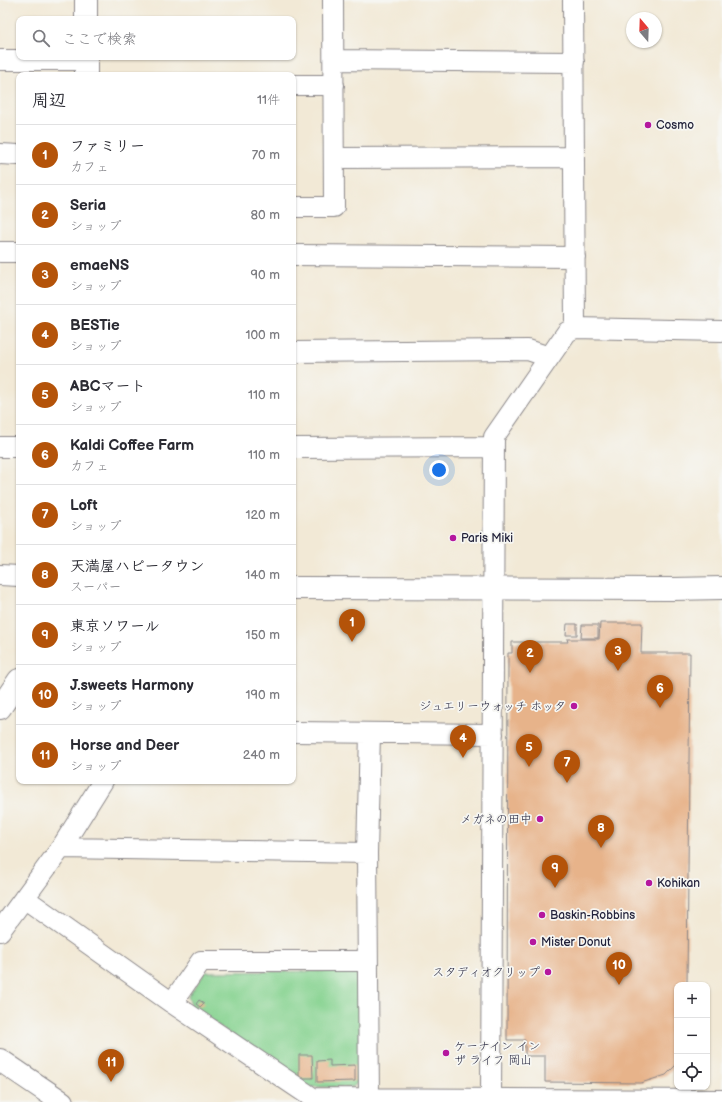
<!DOCTYPE html>
<html lang="ja">
<meta charset="utf-8">
<style>
:root{--surface:#fff;--page:#f7f7f7;--text:#2b2b33;--muted:#7c7c81;--line:#e1e1e2;--accent:#b45309}
body{margin:0;font-family:"Balsamiq Sans","Klee One",sans-serif;background:var(--page);color:var(--text)}
.controls{position:absolute;right:12px;bottom:12px;display:grid;overflow:hidden;border-radius:8px;box-shadow:0 1px 3px #0004}
.controls button{width:36px;height:36px;display:grid;place-items:center;padding:0;border:0;border-bottom:1px solid var(--line);background:var(--surface);color:var(--text);font:20px sans-serif}
.compass{position:absolute;left:626px;top:12px;width:36px;height:36px;border-radius:50%;background:var(--surface);box-shadow:0 1px 3px #0004;rotate:341deg}
.you{position:absolute;left:439px;top:470px;width:14px;height:14px;margin:-10px;border:3px solid #fff;border-radius:50%;background:#1a73e8;box-shadow:0 0 0 6px #1a73e833}
.badge{display:grid;place-items:center;width:26px;height:26px;border-radius:50%;background:var(--accent);color:#fff;font-size:13px;font-weight:700}
.pin{position:absolute;translate:-50% -33px;filter:drop-shadow(0 1px 2px #0008)}
.pin::after{content:'';position:absolute;top:21px;width:14px;height:12px;background:inherit;clip-path:polygon(0 0,100% 0,50% 100%)}
.list{margin:0;padding:0;list-style:none}
h2{display:flex;justify-content:space-between;align-items:center;height:52px;margin:0;padding:0 16px;font-size:17px}
h2 small{font-size:13px;font-weight:400;color:var(--muted)}
.list li{display:grid;grid-template-columns:26px 1fr auto;gap:12px;align-items:center;box-sizing:border-box;height:60px;padding:0 16px;border-top:1px solid var(--line)}
.list b{display:block;font-size:15px;white-space:nowrap}
.list p{margin:0;font-size:13px;white-space:nowrap;color:var(--muted)}
.list em{font-size:13px;font-style:normal;color:var(--muted)}
.icon{flex:none;width:22px;height:22px;fill:none;stroke:currentColor;stroke-width:2;stroke-linecap:round;stroke-linejoin:round}
.map{position:relative;flex:none;width:722px;height:1102px;overflow:hidden}
.search{position:absolute;background:var(--surface);box-shadow:0 1px 3px #0004;left:16px;top:16px;width:280px;height:44px;display:flex;align-items:center;gap:10px;box-sizing:border-box;padding:0 14px;border-radius:8px;color:var(--muted);font-size:15px}
.panel{position:absolute;background:var(--surface);box-shadow:0 1px 3px #0004;left:16px;top:72px;width:280px;height:712px;border-radius:8px}
.map>svg:first-child{display:block}
.green{fill:#87d391;stroke:#547a66}
.building{fill:#e7b38a}
.lines{fill:none;stroke-linecap:round;stroke-linejoin:round}
.minor-casing{stroke:#8a8688;stroke-width:22}
.tertiary-casing{stroke:#8a8688;stroke-width:24}
.minor{stroke:#fff;stroke-width:20}
.tertiary{stroke:#fff;stroke-width:22}
.poi-dot{fill:#b5179e;stroke:#f6f6f2;stroke-width:1.5}
.labels{text-anchor:middle;stroke-width:3.5;stroke-linejoin:round;paint-order:stroke}
.poi-label{font-size:12px;fill:#22223b;stroke:#f6f6f2;text-anchor:start}
</style>
<div class="map">
<svg width="722" height="1102" viewBox="0 0 722 1102">
<rect width="100%" height="100%" fill="#f6f6f2"/>
<filter id="ink" filterUnits="userSpaceOnUse"><feTurbulence type="fractalNoise" baseFrequency=".025" numOctaves="2"/><feDisplacementMap in="SourceGraphic" scale="8" xChannelSelector="R" yChannelSelector="G"/><feConvolveMatrix kernelMatrix="1 2 1 2 8 2 1 2 1" color-interpolation-filters="sRGB"/></filter>
<filter id="wash" filterUnits="userSpaceOnUse"><feTurbulence type="fractalNoise" baseFrequency=".012" numOctaves="4" result="noise"/><feDisplacementMap in="SourceGraphic" scale="16" xChannelSelector="R" yChannelSelector="G"/><feGaussianBlur stdDeviation="0.9" result="paint"/><feColorMatrix in="noise" values="0 0 0 0 0 0 0 0 0 0 0 0 0 0 0 0 0 1.4 0 .05"/><feComposite in="paint" operator="in"/></filter>
<g filter="url(#wash)">
<rect width="100%" height="100%" fill="#f2e9d6"/>
<path class="green" d="M354,971L360,979V1080L353,1087H309L192,1008L188,996L206,972Z"/>
<g id="blocks">
<path class="building" d="M600,623H642L641,653H690L687,985H677V1064L666,1075L641,1083L545,1082V1056H525V1040H507L508,653H512V642H568L567,639H599Z
M567,624H577V635H566Z
M582,625H598V638H581Z
M199,1000L204,1003L200,1007L196,1004Z
M299,1055H312L313,1078H299Z
M330,1060V1066L355,1065V1081L317,1082V1061Z"/>
</g>
</g>
<g filter="url(#ink)">
<use href="#blocks" fill-opacity="0" stroke="#8a8688" stroke-width="1"/>
<g class="lines">
<g class="minor-casing">
<path id="minor" d="M573,0L575,328
M0,60H86
M334,60L574,62
M293,85H334
M0,154L19,155
M335,158L574,157
M293,207H334L333,0
M0,252H19
M293,255L575,257
M293,352L528,350L549,357
M0,447H19
M293,448L493,447
M0,575L19,576
M293,732L493,734
M61,848L367,853
M24,898L172,1003L313,1098L722,1100
M0,931L61,848L103,781
M172,1003L201,961H367
M369,1098L367,853L370,733
M491,1102L494,437L567,332L575,328L722,331"/>
</g>
<g class="tertiary-casing">
<path id="tertiary" d="M86,0V19
M86,57V75
M293,588L673,589L722,588
M0,708L19,680
M0,1060L62,1102"/>
</g>
<use href="#minor" class="minor"/>
<use href="#tertiary" class="tertiary"/>
</g>
</g>
<g class="poi-dot">
<circle cx="648" cy="125" r="4"/>
<circle cx="453" cy="538" r="4"/>
<circle cx="574" cy="706" r="4"/>
<circle cx="540" cy="819" r="4"/>
<circle cx="649" cy="883" r="4"/>
<circle cx="542" cy="915" r="4"/>
<circle cx="533" cy="942" r="4"/>
<circle cx="548" cy="972" r="4"/>
<circle cx="446" cy="1053" r="4"/>
</g>
<g class="labels">
<g class="poi-label">
<text x="656" y="129">Cosmo</text>
<text x="461" y="542">Paris Miki</text>
<text x="566" y="710" text-anchor="end">ジュエリーウォッチ ホッタ</text>
<text x="532" y="823" text-anchor="end">メガネの田中</text>
<text x="657" y="887">Kohikan</text>
<text x="550" y="919">Baskin-Robbins</text>
<text x="541" y="946">Mister Donut</text>
<text x="540" y="976" text-anchor="end">スタディオクリップ</text>
<text x="454" y="1050">ケーナイン イン<tspan x="454" dy="14">ザ ライフ 岡山</tspan></text>
</g>
</g>
</svg>
<div class="controls">
<button>+</button>
<button>−</button>
<button><svg class="icon" aria-label="locate" viewBox="0 0 24 24"><circle cx="12" cy="12" r="6"/><path d="M12 2v4M12 18v4M2 12h4M18 12h4"/></svg></button>
</div>
<svg class="compass" viewBox="-18 -18 36 36"><path d="M0-13l5 13h-10z" fill="#e53935"/><path d="M0 13l5-13h-10z" fill="#7c7c81"/></svg>
<div class="you"></div>
<div class="pin badge" style="left:352px;top:642px">1</div>
<div class="pin badge" style="left:530px;top:673px">2</div>
<div class="pin badge" style="left:618px;top:671px">3</div>
<div class="pin badge" style="left:463px;top:758px">4</div>
<div class="pin badge" style="left:529px;top:767px">5</div>
<div class="pin badge" style="left:660px;top:708px">6</div>
<div class="pin badge" style="left:567px;top:783px">7</div>
<div class="pin badge" style="left:601px;top:848px">8</div>
<div class="pin badge" style="left:555px;top:888px">9</div>
<div class="pin badge" style="left:619px;top:985px">10</div>
<div class="pin badge" style="left:111px;top:1082px">11</div>
<div class="search"><svg class="icon" aria-label="search" viewBox="0 0 24 24"><circle cx="10" cy="10" r="6"/><path d="M15 15l6 6"/></svg>ここで検索</div>
<section class="panel">
<h2>周辺<small>11件</small></h2>
<ul class="list">
<li><span class="badge">1</span><div><b>ファミリー</b><p>カフェ</p></div><em>70 m</em></li>
<li><span class="badge">2</span><div><b>Seria</b><p>ショップ</p></div><em>80 m</em></li>
<li><span class="badge">3</span><div><b>emaeNS</b><p>ショップ</p></div><em>90 m</em></li>
<li><span class="badge">4</span><div><b>BESTie</b><p>ショップ</p></div><em>100 m</em></li>
<li><span class="badge">5</span><div><b>ABCマート</b><p>ショップ</p></div><em>110 m</em></li>
<li><span class="badge">6</span><div><b>Kaldi Coffee Farm</b><p>カフェ</p></div><em>110 m</em></li>
<li><span class="badge">7</span><div><b>Loft</b><p>ショップ</p></div><em>120 m</em></li>
<li><span class="badge">8</span><div><b>天満屋ハピータウン</b><p>スーパー</p></div><em>140 m</em></li>
<li><span class="badge">9</span><div><b>東京ソワール</b><p>ショップ</p></div><em>150 m</em></li>
<li><span class="badge">10</span><div><b>J.sweets Harmony</b><p>ショップ</p></div><em>190 m</em></li>
<li><span class="badge">11</span><div><b>Horse and Deer</b><p>ショップ</p></div><em>240 m</em></li>
</ul>
</section>
</div>
